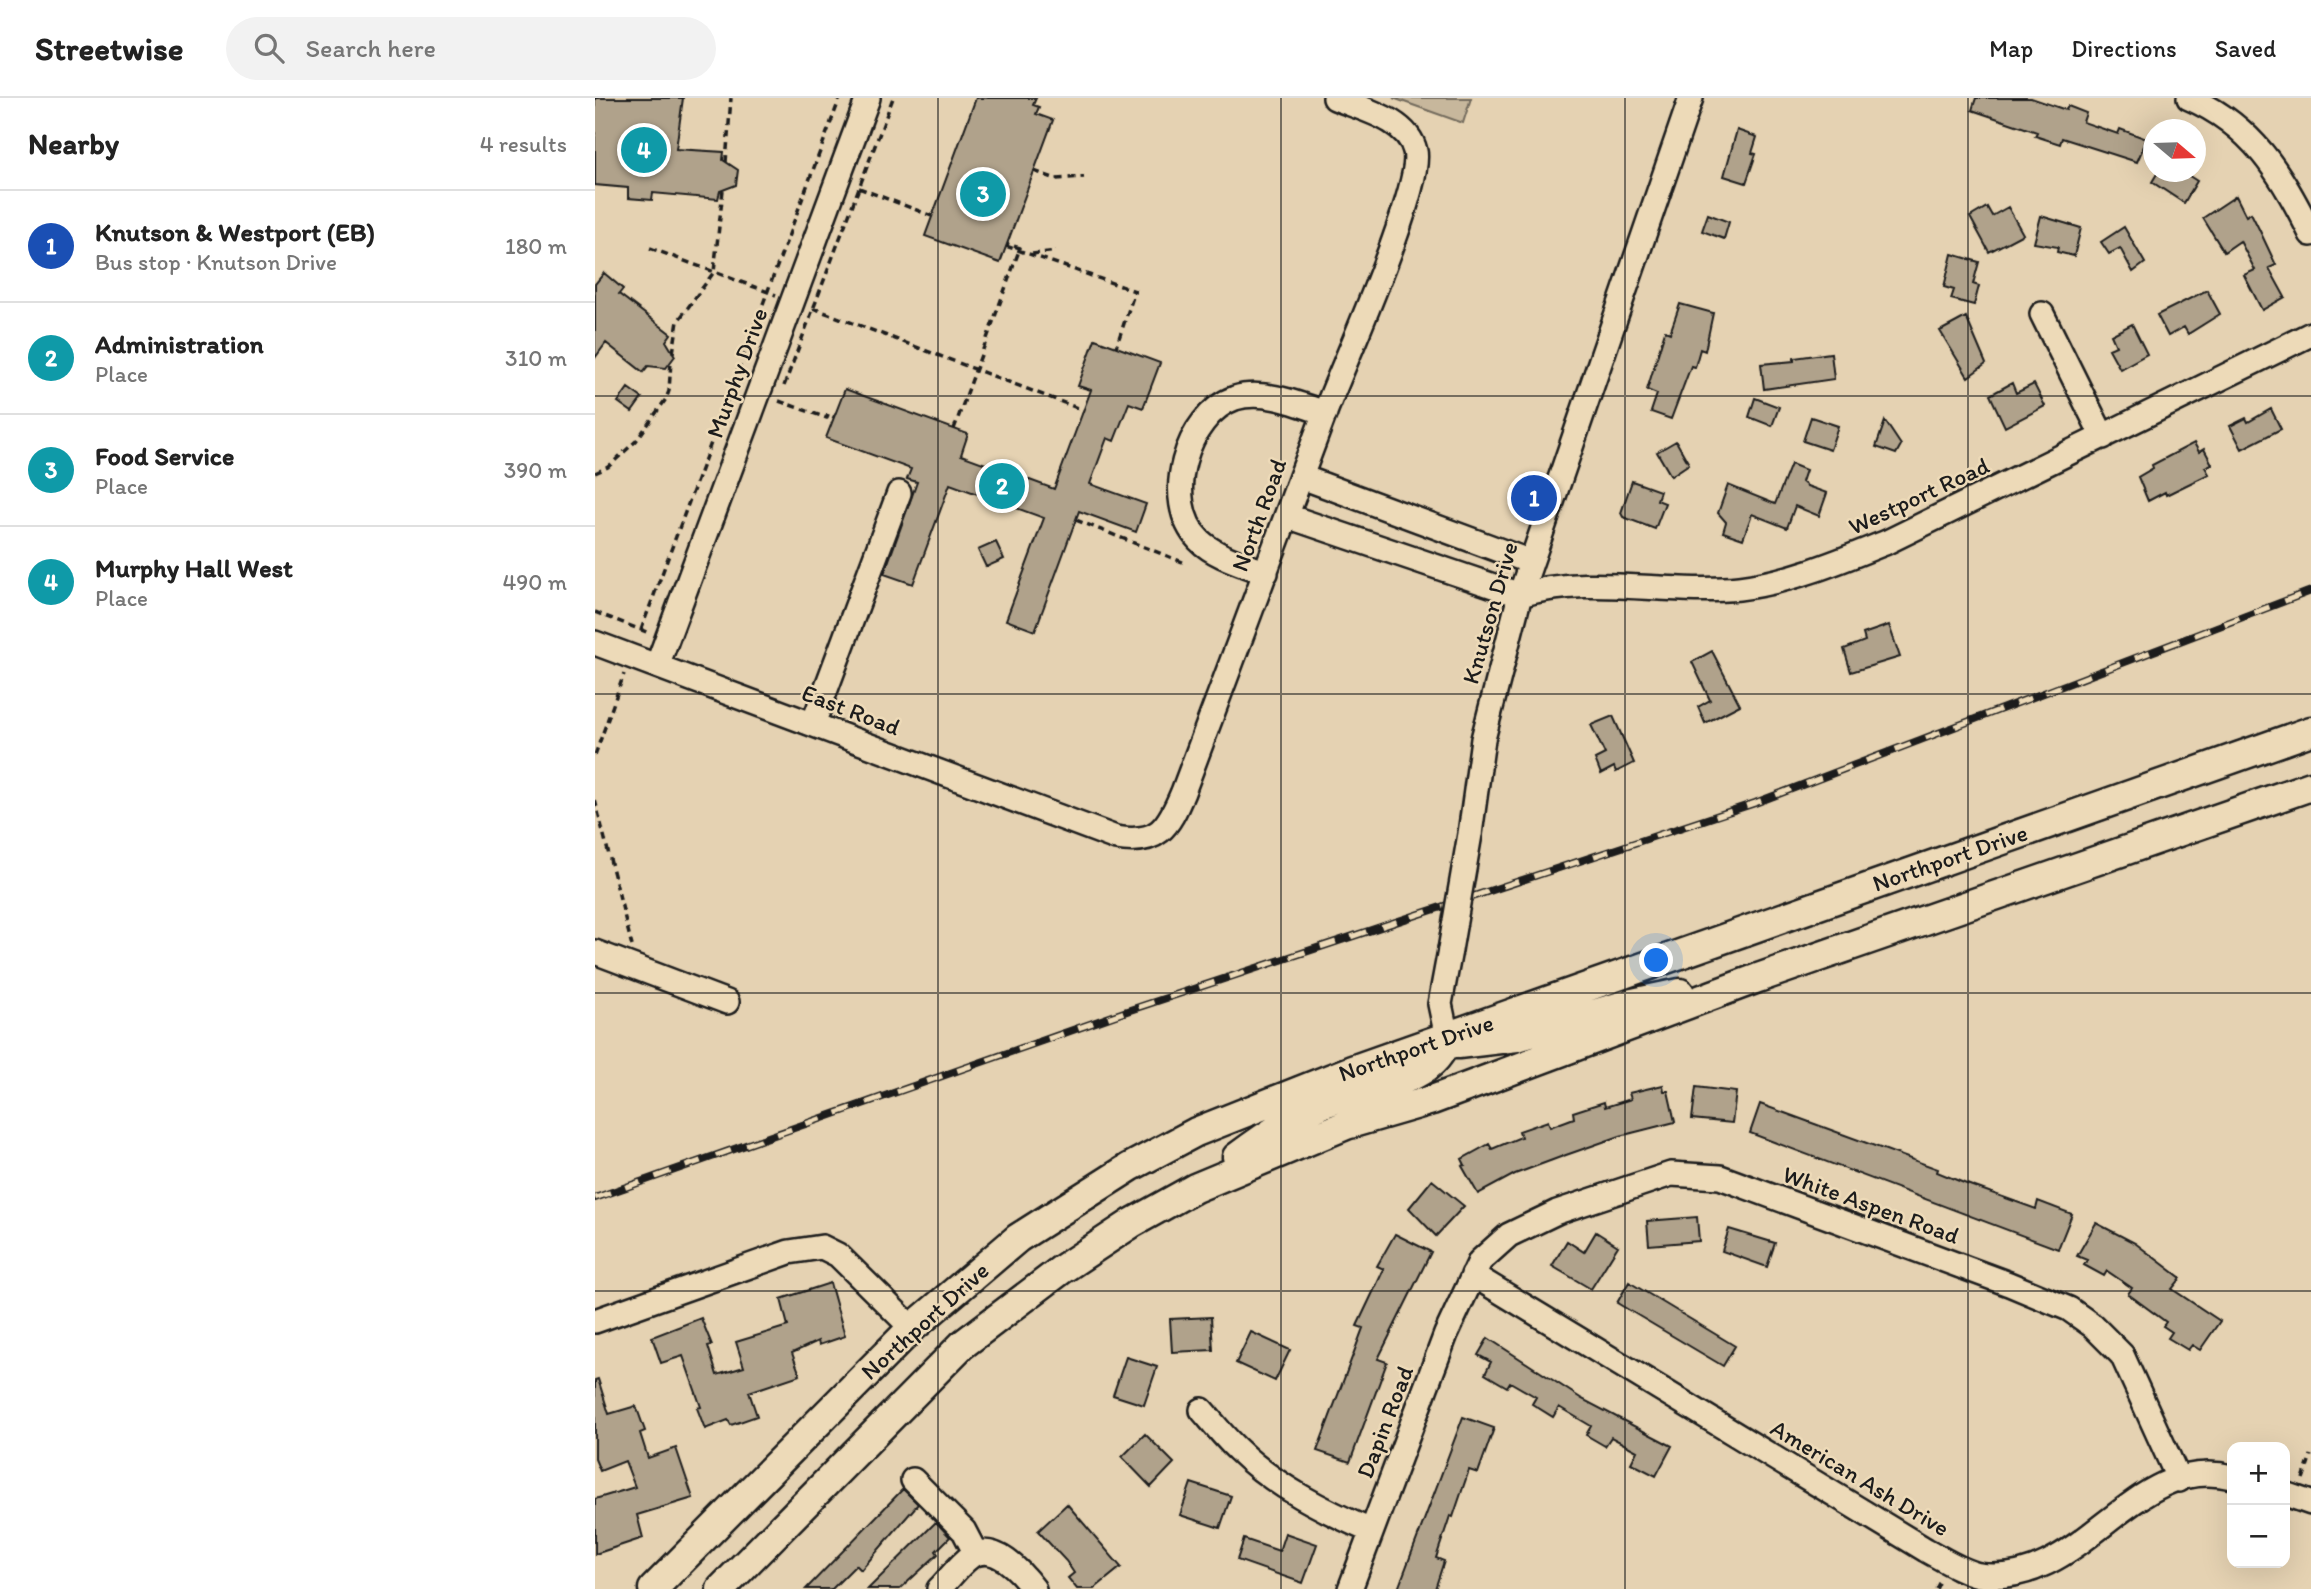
<!DOCTYPE html>
<meta charset="utf-8">
<style>
:root{--surface:#fff;--page:#f2f2f2;--text:#222;--muted:#767676;--line:#e0e0e0;--accent:#d1495b}
body{margin:0;font-family:Itim,sans-serif;background:var(--page);color:var(--text)}
.controls{position:absolute;right:21px;bottom:21px;display:grid;overflow:hidden;border-radius:14px;box-shadow:0 7px 28px #0002}
.controls button{width:63px;height:63px;display:grid;place-items:center;padding:0;border:0;border-bottom:2px solid var(--line);background:var(--surface);color:var(--text);font:35px sans-serif}
.compass{position:absolute;left:1548px;top:21px;width:63px;height:63px;border-radius:50%;background:var(--surface);box-shadow:0 7px 28px #0002;rotate:109deg}
.you{position:absolute;left:1062px;top:863px;width:24px;height:24px;margin:-18px;border:5px solid #fff;border-radius:50%;background:#1a73e8;box-shadow:0 0 0 10px #1a73e833}
.badge{display:grid;place-items:center;width:46px;height:46px;border-radius:50%;background:var(--accent);color:#fff;font-size:23px;font-weight:700}
.pin{position:absolute;translate:-50% -50%;border:4px solid #fff;box-shadow:0 2px 7px #0006}
.list{margin:0;padding:0;list-style:none}
h2{display:flex;justify-content:space-between;align-items:center;height:91px;margin:0;padding:0 28px;font-size:30px}
h2 small{font-size:23px;font-weight:400;color:var(--muted)}
.list li{display:grid;grid-template-columns:46px 1fr auto;gap:21px;align-items:center;box-sizing:border-box;height:112px;padding:0 28px;border-top:2px solid var(--line)}
.list b{display:block;font-size:26px;white-space:nowrap}
.list p{margin:0;font-size:23px;white-space:nowrap;color:var(--muted)}
.list em{font-size:23px;font-style:normal;color:var(--muted)}
.icon{flex:none;width:38px;height:38px;fill:none;stroke:currentColor;stroke-width:2;stroke-linecap:round;stroke-linejoin:round}
.map{position:relative;flex:none;width:1716px;height:1491px;overflow:hidden}
header{display:flex;align-items:center;gap:42px;box-sizing:border-box;height:98px;padding:0 35px;background:var(--surface);border-bottom:2px solid var(--line)}
header strong{font-size:33px}
nav{display:flex;gap:38px;margin-inline-start:auto;font-size:24px}
.search{width:490px;height:63px;background:var(--page);display:flex;align-items:center;gap:18px;box-sizing:border-box;padding:0 24px;border-radius:38px;color:var(--muted);font-size:26px}
main{display:flex}
aside{flex:1;background:var(--surface)}
.map>svg:first-child{display:block}
.green{fill:#c7b79c;stroke:#726a5c;stroke-width:2}
.building{fill:#b0a28b;stroke:#1c1c1c;stroke-width:2}
.lines{fill:none;stroke-linecap:round;stroke-linejoin:round}
.minor-casing{stroke:#1c1c1c;stroke-width:28}
.major-casing{stroke:#1c1c1c;stroke-width:33}
.path{stroke:#1c1c1c;stroke-width:3.5;stroke-dasharray:7 5;stroke-linecap:butt}
.minor{stroke:#eddab8;stroke-width:23}
.major{stroke:#eddab8;stroke-width:28}
.rail-casing{stroke:#1c1c1c;stroke-width:8}
.rail{stroke:#eddab8;stroke-width:5;stroke-dasharray:16;stroke-linecap:butt}
.minor-bridge-casing{stroke:#1c1c1c;stroke-width:28;stroke-linecap:butt}
.path-bridge{stroke:#1c1c1c;stroke-width:3.5;stroke-dasharray:7 5;stroke-linecap:butt}
.minor-bridge{stroke:#eddab8;stroke-width:23}
.grid{fill:none;stroke:#1c1c1c;stroke-width:2;stroke-opacity:0.55}
.labels{text-anchor:middle;stroke-width:5;stroke-linejoin:round;paint-order:stroke}
.street-label{font-size:24px;fill:#1c1c1c;stroke:#eddab8}
</style>
<header>
<strong>Streetwise</strong>
<div class="search"><svg class="icon" aria-label="search" viewBox="0 0 24 24"><circle cx="10" cy="10" r="6"/><path d="M15 15l6 6"/></svg>Search here</div>
<nav><a>Map</a><a>Directions</a><a>Saved</a></nav>
</header>
<main>
<aside>
<h2>Nearby<small>4 results</small></h2>
<ul class="list">
<li><span class="badge" style="background:#1a4fb4">1</span><div><b>Knutson &amp; Westport (EB)</b><p>Bus stop · Knutson Drive</p></div><em>180 m</em></li>
<li><span class="badge" style="background:#0f9aa8">2</span><div><b>Administration</b><p>Place</p></div><em>310 m</em></li>
<li><span class="badge" style="background:#0f9aa8">3</span><div><b>Food Service</b><p>Place</p></div><em>390 m</em></li>
<li><span class="badge" style="background:#0f9aa8">4</span><div><b>Murphy Hall West</b><p>Place</p></div><em>490 m</em></li>
</ul>
</aside>
<div class="map">
<svg width="1716" height="1491" viewBox="0 0 1716 1491">
<rect width="100%" height="100%" fill="#e5d2b2"/>
<filter id="ink" filterUnits="userSpaceOnUse"><feTurbulence type="fractalNoise" baseFrequency=".0143" numOctaves="2"/><feDisplacementMap in="SourceGraphic" scale="14" xChannelSelector="R" yChannelSelector="G"/><feConvolveMatrix kernelMatrix="1 2 1 2 8 2 1 2 1" color-interpolation-filters="sRGB"/></filter>
<g filter="url(#ink)">
<path class="green" d="M798,0H876L868,25Z"/>
<path class="building" d="M0,0H88L81,51L129,54L128,62L143,72L141,87L125,93L123,101L58,95L57,102L33,100V90L0,87Z
M381,0H441L438,7L444,9L441,16L458,22L405,165L330,138Z
M1381,0H1436L1471,12L1473,8L1491,15L1488,24L1523,36L1525,31L1552,41L1542,64L1467,40L1465,46L1440,38L1442,34L1377,12Z
M1142,32L1162,39L1157,55L1161,56L1151,85L1129,78Z
M1563,74H1588L1602,83L1589,105L1557,84Z
M1641,98L1651,118L1656,115L1664,131L1681,167L1674,170L1690,199L1667,212L1649,177L1660,172L1645,143L1629,154L1608,120Z
M1392,109L1397,118L1413,109L1428,136L1394,154L1375,119Z
M1113,116L1134,124L1129,141L1107,133Z
M1446,118L1486,130L1479,158L1462,154L1463,149L1439,145Z
M1529,129L1550,165L1538,174L1525,150L1514,156L1506,144Z
M1357,156L1384,164L1378,186L1384,188L1379,207L1356,201L1359,192L1349,189Z
M9,175L28,191L24,196L76,236L71,243L80,258L71,270L53,268L48,274L11,245L0,260V186Z
M1612,192L1625,216L1593,236L1589,229L1573,238L1562,217Z
M1085,206L1118,215L1110,253L1105,251L1100,269L1096,268L1076,321L1056,314L1062,296L1052,292L1070,233L1075,235Z
M1371,219L1391,266L1373,279L1345,233Z
M1537,226L1552,256L1525,271L1514,251L1521,248L1516,237Z
M500,241L565,265L548,310L534,305L519,343L512,340L495,386L551,406L541,434L484,413L440,533L411,522L449,420L355,386L318,486L289,476L322,384L312,381L316,371L231,340L250,291L373,336L366,357L459,391L496,292L483,288Z
M1236,255L1239,281L1169,291L1166,266L1199,263V260Z
M1417,285L1421,295L1439,286L1450,308L1410,329L1395,297Z
M33,290L47,300L37,314L23,304Z
M1160,300L1184,309L1177,328L1154,319Z
M1676,311L1686,331L1647,351L1635,328L1651,320L1653,324Z
M1216,319L1243,328L1235,352L1208,343Z
M1290,323L1306,347L1301,356L1281,349Z
M1081,343L1094,366L1076,378L1062,354Z
M1599,345L1604,354L1609,351L1617,366L1610,369L1614,376L1571,397L1570,394L1553,403L1543,379L1558,370L1557,367Z
M1196,366L1211,372L1207,384L1212,388L1232,395L1224,418L1200,408L1192,430L1157,416L1148,441L1128,434L1131,424L1123,415L1133,387L1180,406Z
M1037,383L1065,393L1062,402L1070,405L1060,431L1028,419L1026,415Z
M401,444L409,461L391,469L383,452Z
M1294,527L1305,559L1256,574L1249,551L1270,543L1268,536Z
M1117,553L1145,607L1110,625L1103,609L1115,602L1097,564Z
M1018,618L1039,665L1021,674L1019,669L1006,676L1000,661L1010,656L996,627Z
M1068,987L1069,993H1073L1080,1024L1025,1038L971,1057L920,1076L883,1096L867,1068L870,1067L867,1061L894,1046L897,1051L926,1039L924,1033L953,1023L955,1029L979,1020L978,1014L1009,1004L1010,1009L1036,1001L1034,995Z
M1101,989L1141,994L1137,1025L1097,1021Z
M1165,1006L1343,1071L1342,1074L1369,1085L1441,1111L1443,1103L1477,1116L1463,1151L1155,1035Z
M837,1082L869,1108L841,1138L814,1110Z
M1102,1119L1104,1143L1054,1147L1052,1123Z
M1501,1125L1540,1145L1586,1180L1577,1191L1625,1223L1605,1252L1597,1247L1593,1252L1573,1240L1577,1234L1568,1228L1571,1224L1533,1196L1537,1190L1512,1173L1509,1178L1489,1167L1492,1162L1482,1158Z
M1134,1131L1180,1145L1172,1169L1127,1153Z
M1001,1134L1023,1148L996,1191L957,1168L972,1143L989,1154Z
M800,1136L836,1154L783,1261L792,1264L755,1364L722,1353L768,1230L762,1228L789,1171L782,1168Z
M1034,1184L1140,1248L1128,1268L1022,1205Z
M235,1185L250,1238L224,1247L223,1243L197,1255L205,1277L154,1294L162,1318L136,1327L133,1322L110,1331L102,1310L106,1309L88,1258L66,1265L57,1239L106,1220L117,1247L113,1248L122,1277L149,1269L141,1244L193,1228L186,1201Z
M616,1219L618,1252L577,1254L575,1221Z
M656,1234L695,1252L680,1283L641,1265Z
M893,1240L987,1301L1077,1348L1061,1378L1036,1365L1042,1353L1016,1339L1010,1348L991,1337L996,1328L964,1309L958,1319L937,1306L941,1299L915,1284L912,1289L890,1276L896,1264L883,1257Z
M531,1259L562,1269L549,1307L518,1297Z
M3,1281L14,1316L41,1308L50,1333L45,1335L53,1360L81,1350L98,1400L42,1417L48,1440L0,1456V1401L40,1389L30,1363L5,1373L0,1361V1282Z
M868,1319L899,1330L883,1375L874,1372L858,1419L855,1418L841,1460L849,1463L840,1491H803Z
M550,1336L579,1365L556,1389L527,1359Z
M596,1385L636,1398L625,1430L585,1417Z
M308,1391L323,1406L266,1472L261,1467L237,1491H211Z
M472,1406L526,1469L499,1491H482L473,1480L479,1475L471,1463L443,1433Z
M341,1424L355,1439L341,1453L343,1456L305,1491H273Z
M690,1435L722,1446L708,1485L642,1462L649,1441L684,1453Z"/>
<g class="lines">
<g class="minor-casing">
<path id="minor" d="M1594,0C1657,27 1687,76 1716,136
M1447,216L1508,339
M707,379L936,464
M692,418L925,497
M671,475C649,466 621,459 604,442C566,403 591,317 640,300C668,291 704,306 730,315
M925,497C995,476 1072,497 1144,490C1195,484 1245,463 1292,444L1716,236
M0,545L521,740C563,747 573,730 588,694C635,568 682,442 729,317C746,271 829,89 820,53C813,21 766,11 740,0
M62,568L273,0
M218,626L304,395
M875,736L888,641L925,497L1096,0
M0,854L132,904
M852,939L845,906L855,852
M878,1177L1331,1452C1348,1461 1366,1473 1384,1477C1488,1491 1537,1354 1637,1379
M0,1223L194,1154L227,1149L243,1157L317,1230
M607,1312C619,1326 630,1340 643,1352C680,1388 730,1413 776,1433
M318,1382L369,1433L381,1456
M1690,1396L1716,1405
M344,1491C354,1481 364,1467 375,1459C399,1442 427,1475 439,1491
M755,1491L851,1236L885,1163L914,1137L962,1114L1076,1076L1125,1079L1414,1186L1474,1211L1498,1228L1527,1257L1584,1382"/>
</g>
<g class="major-casing">
<path id="major" d="M863,946L922,939L1033,906L1085,895
M642,1059C669,1039 695,1021 725,1007C765,988 839,990 852,939
M58,1491L317,1230L423,1140L535,1069L601,1034L757,972L1716,633
M126,1491L367,1247L466,1172L537,1125L600,1090L751,1027L837,1002L1163,880L1716,688"/>
</g>
<path class="path" d="M131,64L136,0
M439,73L461,81L489,79
M264,90L337,118
M411,148L540,193L521,249
M55,150L181,197
M437,156L461,153
M218,210L488,312
M78,255L83,223L119,174L128,92
M189,288L298,0
M184,303L232,320L233,316L239,319
M0,375L13,369L41,343L71,301L74,293L76,263
M481,422L590,465
M0,514L54,535
M46,532L245,0
M0,657L29,576
M0,702L37,848
M1708,1381L1716,1357
M1341,1491L1345,1483"/>
<use href="#minor" class="minor"/>
<use href="#major" class="major"/>
<g class="rail-casing">
<path id="rail" d="M0,1100L532,913L1160,705L1716,493"/>
</g>
<use href="#rail" class="rail"/>
<g class="minor-bridge-casing">
<path id="minor-bridge" d="M855,852L875,736"/>
</g>
<path class="path-bridge" d="M359,331L425,150L412,146"/>
<use href="#minor-bridge" class="minor-bridge"/>
</g>
</g>
<path class="grid" d="M343,0V1491M686,0V1491M1030,0V1491M1373,0V1491M0,298H1716M0,596H1716M0,895H1716M0,1193H1716"/>
<g class="labels">
<g class="street-label">
<text transform="translate(142 275) rotate(-70)" y="8">Murphy Drive</text>
<text transform="translate(1324 398) rotate(-25)" y="8">Westport Road</text>
<text transform="translate(664 417) rotate(-70)" y="8">North Road</text>
<text transform="translate(895 515) rotate(-74)" y="8">Knutson Drive</text>
<text transform="translate(256 612) rotate(21)" y="8">East Road</text>
<text transform="translate(1355 760) rotate(-19)" y="8">Northport Drive</text>
<text transform="translate(821 950) rotate(-19)" y="8">Northport Drive</text>
<text transform="translate(1276 1107) rotate(20)" y="8">White Aspen Road</text>
<text transform="translate(330 1223) rotate(-42)" y="8">Northport Drive</text>
<text transform="translate(790 1324) rotate(-69)" y="8">Dapin Road</text>
<text transform="translate(1265 1380) rotate(31)" y="8">American Ash Drive</text>
</g>
</g>
</svg>
<div class="controls">
<button>+</button>
<button>−</button>
</div>
<svg class="compass" viewBox="-18 -18 36 36"><path d="M0-13l5 13h-10z" fill="#e53935"/><path d="M0 13l5-13h-10z" fill="#767676"/></svg>
<div class="you"></div>
<div class="pin badge" style="left:939px;top:400px;background:#1a4fb4">1</div>
<div class="pin badge" style="left:407px;top:388px;background:#0f9aa8">2</div>
<div class="pin badge" style="left:388px;top:96px;background:#0f9aa8">3</div>
<div class="pin badge" style="left:49px;top:52px;background:#0f9aa8">4</div>
</div>
</main>
